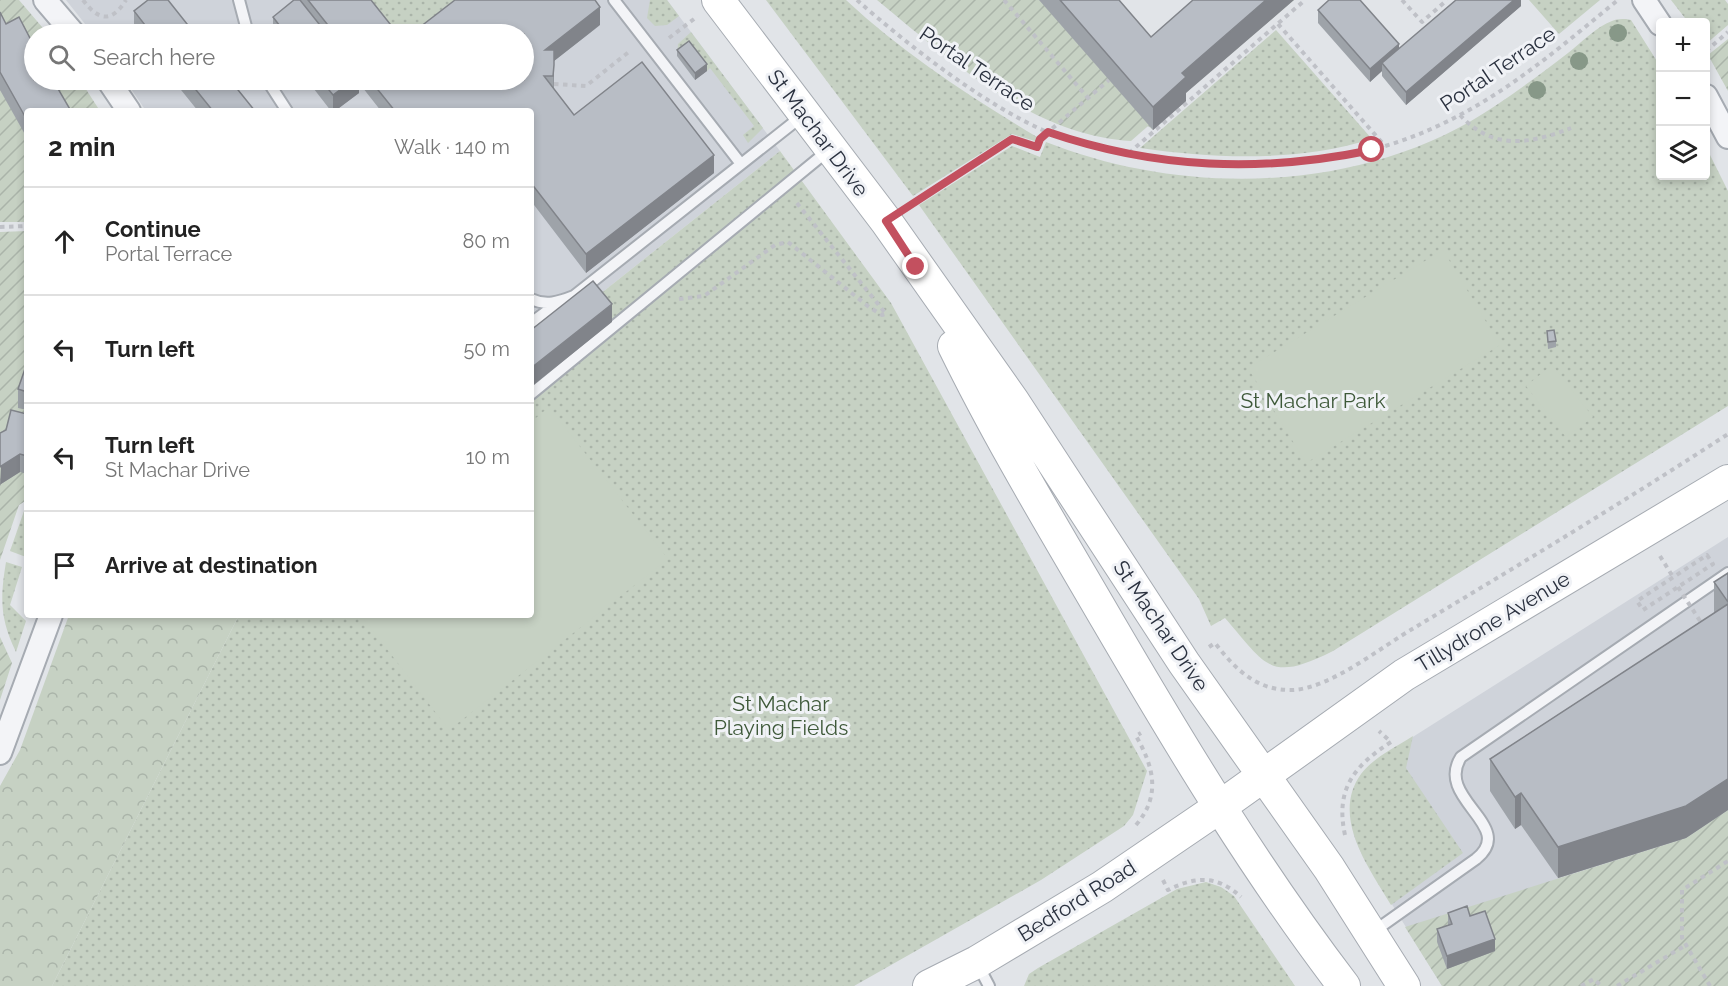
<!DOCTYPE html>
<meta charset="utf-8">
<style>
:root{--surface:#fff;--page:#f6f6f6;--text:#222;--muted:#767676;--line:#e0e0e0}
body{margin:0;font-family:Raleway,sans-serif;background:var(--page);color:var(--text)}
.controls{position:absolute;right:18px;top:18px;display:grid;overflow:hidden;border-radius:6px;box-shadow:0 3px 9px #0003}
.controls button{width:54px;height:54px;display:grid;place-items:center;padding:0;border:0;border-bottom:2px solid var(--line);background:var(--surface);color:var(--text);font:30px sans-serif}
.stop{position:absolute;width:18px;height:18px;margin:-14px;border:4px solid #c3505f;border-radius:50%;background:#fff}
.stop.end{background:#c3505f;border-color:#fff;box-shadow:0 2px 6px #0008}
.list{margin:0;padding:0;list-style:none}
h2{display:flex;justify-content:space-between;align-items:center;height:78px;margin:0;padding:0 24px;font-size:26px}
h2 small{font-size:20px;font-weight:400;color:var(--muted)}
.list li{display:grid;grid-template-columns:39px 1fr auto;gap:18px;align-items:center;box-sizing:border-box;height:108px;padding:0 24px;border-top:2px solid var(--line)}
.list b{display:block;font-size:22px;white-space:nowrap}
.list p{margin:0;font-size:20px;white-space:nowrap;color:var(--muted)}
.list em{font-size:20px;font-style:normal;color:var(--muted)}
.icon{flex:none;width:33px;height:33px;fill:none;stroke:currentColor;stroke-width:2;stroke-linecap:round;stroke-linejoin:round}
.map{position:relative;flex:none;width:1728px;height:986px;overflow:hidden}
.search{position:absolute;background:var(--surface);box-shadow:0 3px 9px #0003;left:24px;top:24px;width:510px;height:66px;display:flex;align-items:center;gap:15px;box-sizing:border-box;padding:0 21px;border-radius:33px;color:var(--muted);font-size:22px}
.panel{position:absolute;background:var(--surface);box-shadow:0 3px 9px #0003;left:24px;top:108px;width:510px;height:510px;border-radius:6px}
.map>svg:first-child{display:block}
.built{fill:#cfd3da}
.grass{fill:url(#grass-dots)}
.forest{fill:url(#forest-crowns)}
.garden{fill:url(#garden-furrows)}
.pitch{fill:#c6d1c3}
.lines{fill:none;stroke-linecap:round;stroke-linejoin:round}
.lane-casing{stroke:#a6abb2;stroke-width:14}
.street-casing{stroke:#a6abb2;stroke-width:26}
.secondary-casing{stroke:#a6abb2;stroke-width:34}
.path{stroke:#bfc1c7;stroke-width:4;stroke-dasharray:4.5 4.5;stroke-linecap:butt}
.lane{stroke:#f3f4f7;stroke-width:10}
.street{stroke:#f3f4f7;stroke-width:22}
.secondary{stroke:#fff;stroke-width:32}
.path-bridge{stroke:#bfc1c7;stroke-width:4;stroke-dasharray:4.5 4.5;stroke-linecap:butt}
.tree{fill:#879888}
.wall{fill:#9ea3a9}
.shaded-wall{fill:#81848a}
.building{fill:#b8bdc5;stroke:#81848a;stroke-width:1.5}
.route{stroke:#c3505f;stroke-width:8}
.labels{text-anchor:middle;stroke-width:6;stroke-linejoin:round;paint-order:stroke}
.street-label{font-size:21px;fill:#2a313f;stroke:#f0f2f6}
.park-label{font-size:21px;fill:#3e5939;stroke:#f0f2f6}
</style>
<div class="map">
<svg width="1728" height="986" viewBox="0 0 1728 986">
<defs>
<pattern id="grass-dots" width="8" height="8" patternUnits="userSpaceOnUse" patternTransform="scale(1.5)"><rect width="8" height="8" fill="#c6d1c3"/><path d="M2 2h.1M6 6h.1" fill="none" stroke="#aab4a9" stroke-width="1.8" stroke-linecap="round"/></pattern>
<pattern id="forest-crowns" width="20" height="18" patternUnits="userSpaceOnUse" patternTransform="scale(1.5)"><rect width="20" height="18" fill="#c6d1c3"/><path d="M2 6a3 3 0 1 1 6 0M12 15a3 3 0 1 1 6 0" fill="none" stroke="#aab4a9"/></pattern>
<pattern id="garden-furrows" width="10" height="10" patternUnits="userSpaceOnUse" patternTransform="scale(1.5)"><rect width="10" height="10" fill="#c6d1c3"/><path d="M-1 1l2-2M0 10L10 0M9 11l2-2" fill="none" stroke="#aab4a9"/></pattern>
</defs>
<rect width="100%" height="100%" fill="#e1e4e8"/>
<path class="built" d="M66,0H667L780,151L531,349V111H146L125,80H524V34H93Z
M1728,537V986H1442L1363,857L1354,836L1351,803L1361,775L1378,759Z"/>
<path class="grass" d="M356,0H478L434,34H383Z
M650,0H667L679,16L667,25L655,26L647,18Z
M766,0H846C904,54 969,96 1037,137L1035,141L1012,134L913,196Z
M1529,0H1600L1559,34Z
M1671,0H1725L1728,4V25L1706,44V22H1688Z
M1626,19L1631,20L1660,66V176H1706V147L1728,191V406L1333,651C1269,683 1267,666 1225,618L1211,626L1199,599L919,205L1012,146L1040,157L1046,142C1188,198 1367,193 1495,106C1520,89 1545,71 1568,53C1581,43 1597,26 1612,21C1616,19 1622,19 1626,19Z
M1276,30L1372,139C1297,162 1217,159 1140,148Z
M691,32L763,128L748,143L743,135L754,126L710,68L707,71L689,48L677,56L678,44Z
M780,151L891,303L1147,771L1133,815L1124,826L1041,880L854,986H52L239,615H531V349Z
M27,509V553L26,557L10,551L24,511Z
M6,562L22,567L10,605L26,621L16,652C0,619 0,599 6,562Z
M1413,736L1406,768L1463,853L1391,905C1370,869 1330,817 1361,774C1374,757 1396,747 1413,736Z
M1206,882L1221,887L1234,896L1295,986H1024L1029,974L1038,968L1177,889Z"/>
<path class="forest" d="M69,615H239L52,986H0V786L20,750Z"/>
<path class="garden" d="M0,0H19L48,34H34V80H80L100,111H27V222H0Z
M877,0H1099L1151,60L1221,0H1294L1182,96L1153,130L1148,126L1131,141C1032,135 950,60 877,0Z
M1728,39V91L1708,55Z
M27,231V500L19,505L0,560V232Z
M0,637L12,663L0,700Z
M1728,810V986H1442L1405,927L1686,838Z"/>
<path class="pitch" d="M1443,250L1500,345L1306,463L1248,368Z
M1552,365L1593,417L1566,437L1526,386Z
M549,407L668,559L449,730L361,615H531V422Z"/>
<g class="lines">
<g class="lane-casing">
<path id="lane" d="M239,0L248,34
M614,0L741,164
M267,80L287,111
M531,299C546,306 559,302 574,296L802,116
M531,323L558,303
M531,394L830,149
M1373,932L1476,859C1518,826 1434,799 1461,757L1728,573
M978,965L989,986"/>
</g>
<g class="street-casing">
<path id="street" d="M45,0L74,34
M1644,0L1660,24
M108,80L129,111
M1706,96L1728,137
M0,753L51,615"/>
</g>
<g class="secondary-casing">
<path id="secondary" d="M718,0L886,221L1013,401L1184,663L1329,868L1404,986
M954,346C1000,440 1054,529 1107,620C1180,745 1256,871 1344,986
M929,986L977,962L1102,887L1221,806L1404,675L1728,481"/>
</g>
<path class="path" d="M83,0C98,20 111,24 126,0
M857,0C909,46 983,104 1047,132C1071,143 1099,148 1125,153C1231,174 1346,171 1444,123C1509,92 1563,45 1618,0
M1004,0L1088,98
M1402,0L1422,22L1447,0
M1278,24L1385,146
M669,38L694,19
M1706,51L1728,32
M554,84L586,86L630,51
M1460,115C1493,151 1530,144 1571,128
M1129,153L1305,0
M911,204L1012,139L1037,147L1040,139L1109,80
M0,227L27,226
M679,299L704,296L775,245L788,242L869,307L882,315L886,314L796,202
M1707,555L1713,564L1643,610L1637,601Z
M1660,556L1673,577
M1209,647L1215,643C1236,670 1257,691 1293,690C1331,688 1381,647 1414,628C1519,565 1625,501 1728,434
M1136,825C1161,796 1154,767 1136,736L1141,733
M1345,835C1335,789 1354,766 1391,742L1379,731
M1163,880L1168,890C1196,876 1217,875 1241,897
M1581,986L1594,979L1601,986
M1617,986L1686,945
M1710,986L1682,938V890L1728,861"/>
<use href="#lane" class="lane"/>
<use href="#street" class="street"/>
<use href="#secondary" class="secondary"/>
<path class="path-bridge" d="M1678,587L1702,624"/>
</g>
<g class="tree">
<circle cx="1618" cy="33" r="9"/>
<circle cx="1579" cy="61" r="9"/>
<circle cx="1537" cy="90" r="9"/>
</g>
<path class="wall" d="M294,0H371L398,34H273V17Z
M1039,0H1119L1186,93V101L1153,130Z
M1521,0V6L1406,105L1382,76V71L1370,82L1318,23V10L1399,48Z
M134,11L195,34H138L134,30Z
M0,12L27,111V138L0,90Z
M600,25L554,61V89L574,115L714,173L586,273L531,201V111H381L359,83V93L335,111H331L307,80H524Z
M677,50L707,71L695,80L677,56Z
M173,80H230L255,111H198Z
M1547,331L1556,341V347L1548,349Z
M27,363V410L18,408V389Z
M27,414V474L20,472L1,484L6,430Z
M1728,573V810L1686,838L1558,878L1521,825L1515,829L1490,791V759L1714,613V582Z
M1448,913L1470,916L1495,951L1447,969L1437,942V929L1448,925Z"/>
<path class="shaded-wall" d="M1266,0H1294L1186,93V101L1153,130V107L1182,73Z
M1514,0H1521V6L1406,105V92Z
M600,7V25L554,61L553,95V76L545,50Z
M1399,44V56L1382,63V71L1370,82V69Z
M707,64V71L695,80V73Z
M353,80H359V93L335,111H333V95Z
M714,155V173L586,273V254Z
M612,304V322L531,387V368Z
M20,454V472L1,484L0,486L1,466Z
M1728,779V810L1686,838L1558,878V847Z
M1521,793V825L1515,829V797Z
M1495,939V951L1447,969V956Z"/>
<path class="building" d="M148,0H168L195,34H152L134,11Z
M294,0H300L327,34H286L273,17Z
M308,0H371L398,34H335Z
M455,0H595L600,7L545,50H554V65L553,76H544L574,115L642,62L714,155L586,254L531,183V111H395L370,80H524V34H411Z
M1060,0H1119L1151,37L1193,0H1266L1182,73L1186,77L1153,107Z
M1329,0H1360L1399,44L1370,69L1318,10Z
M1456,0H1514L1406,92L1382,63Z
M0,12L6,24L19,17L34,46V80H53L71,111H27V120L0,72Z
M689,41L707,64L695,73L677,50Z
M188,80H230L255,111H213Z
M321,80H353L333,95Z
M593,281L612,304L531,368V330Z
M1554,330L1556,341L1548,342L1547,331Z
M27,363V392L18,389Z
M11,410L27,414V456L20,454L1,466L0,467V433L6,430Z
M1728,573V602L1714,582Z
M1728,604V779L1686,806L1558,847L1521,793L1515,797L1490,759Z
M1467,906L1470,916L1485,911L1495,939L1447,956L1437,929L1452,924L1448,913Z"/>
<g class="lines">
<path class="route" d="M916,267L886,221L1012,139L1037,147L1040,139L1048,132C1156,169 1261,173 1372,150"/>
</g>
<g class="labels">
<g class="street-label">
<text transform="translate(977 69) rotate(34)" y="7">Portal Terrace</text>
<text transform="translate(1498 69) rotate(-34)" y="7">Portal Terrace</text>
<text transform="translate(818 133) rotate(53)" y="7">St Machar Drive</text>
<text transform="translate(1493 622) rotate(-31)" y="7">Tillydrone Avenue</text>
<text transform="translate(1161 626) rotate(56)" y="7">St Machar Drive</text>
<text transform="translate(1077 901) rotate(-32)" y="7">Bedford Road</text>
</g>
<g class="park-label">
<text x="1313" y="408">St Machar Park</text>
<text x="781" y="711">St Machar<tspan x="781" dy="24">Playing Fields</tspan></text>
</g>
</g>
</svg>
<div class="controls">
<button>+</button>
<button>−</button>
<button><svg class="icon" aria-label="layers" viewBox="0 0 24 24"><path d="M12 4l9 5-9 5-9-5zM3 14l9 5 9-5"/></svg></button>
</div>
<div class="stop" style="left:1372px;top:150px"></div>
<div class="stop end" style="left:916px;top:267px"></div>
<div class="search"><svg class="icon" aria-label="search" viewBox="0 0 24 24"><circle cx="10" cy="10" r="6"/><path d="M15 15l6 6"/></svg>Search here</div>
<section class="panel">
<h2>2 min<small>Walk · 140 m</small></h2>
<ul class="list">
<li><svg class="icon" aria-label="ahead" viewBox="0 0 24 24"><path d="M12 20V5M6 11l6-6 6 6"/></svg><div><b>Continue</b><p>Portal Terrace</p></div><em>80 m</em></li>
<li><svg class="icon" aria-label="left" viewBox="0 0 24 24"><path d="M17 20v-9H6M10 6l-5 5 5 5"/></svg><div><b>Turn left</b></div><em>50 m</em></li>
<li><svg class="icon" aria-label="left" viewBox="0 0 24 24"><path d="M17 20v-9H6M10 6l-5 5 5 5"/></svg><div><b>Turn left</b><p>St Machar Drive</p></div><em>10 m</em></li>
<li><svg class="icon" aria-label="arrive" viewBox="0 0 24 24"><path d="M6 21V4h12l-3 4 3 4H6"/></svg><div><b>Arrive at destination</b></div></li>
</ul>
</section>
</div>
